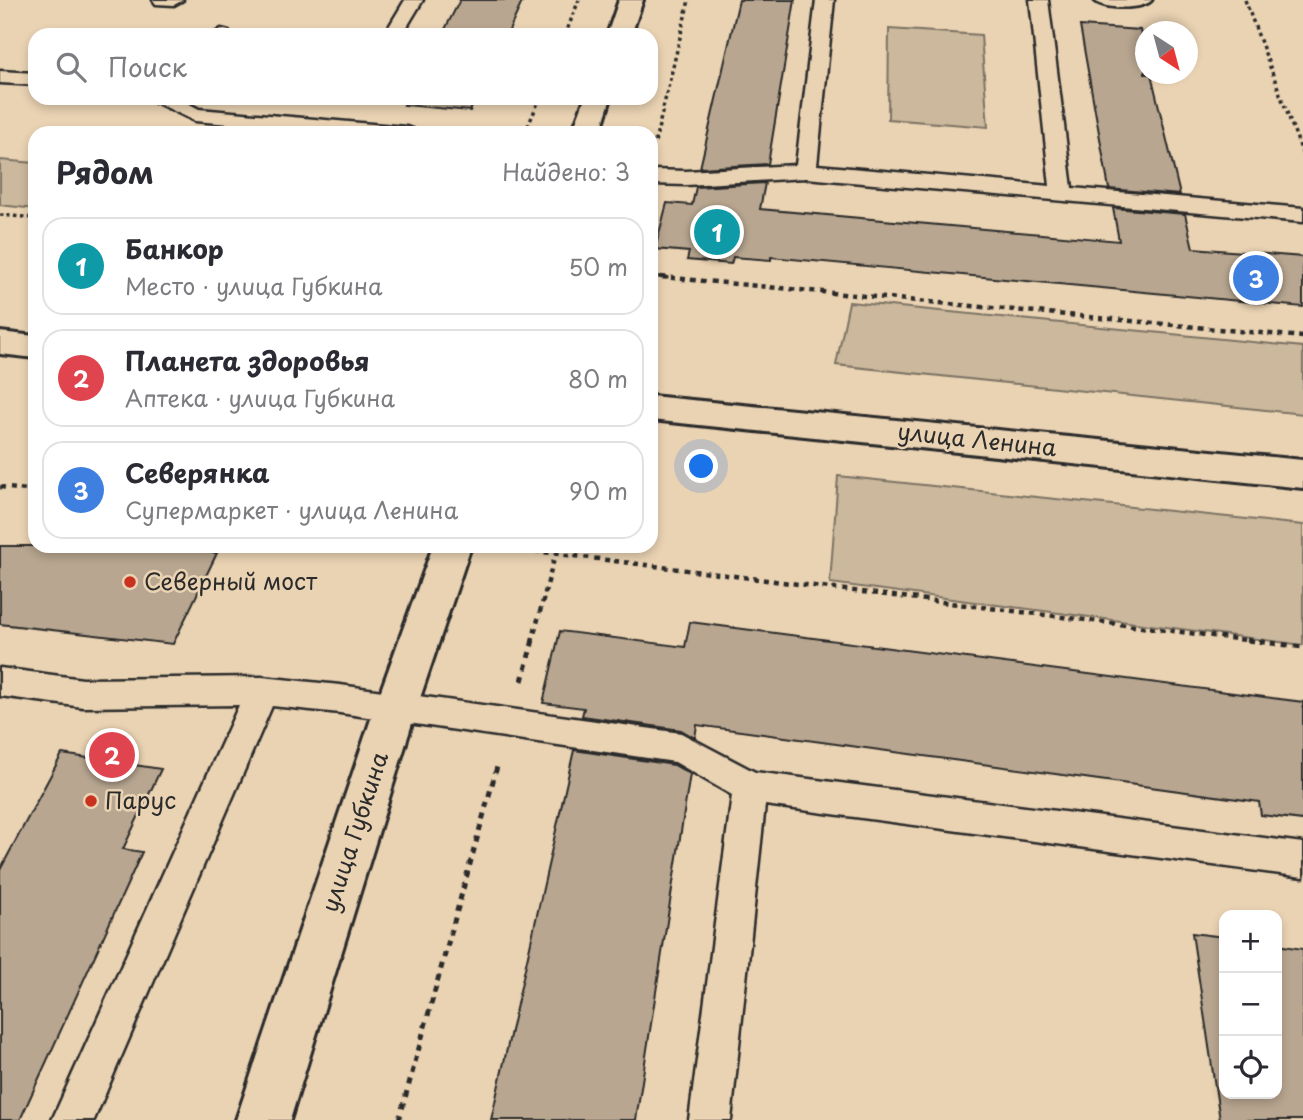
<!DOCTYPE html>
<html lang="ru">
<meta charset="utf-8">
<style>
:root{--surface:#fff;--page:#f2f2f3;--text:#2b2b33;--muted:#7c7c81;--line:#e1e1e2;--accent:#b45309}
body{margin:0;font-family:"Playpen Sans",sans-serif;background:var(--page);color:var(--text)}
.controls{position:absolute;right:21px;bottom:21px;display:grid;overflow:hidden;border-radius:14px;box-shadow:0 4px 10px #0003}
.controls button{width:63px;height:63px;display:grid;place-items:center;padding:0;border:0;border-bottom:2px solid var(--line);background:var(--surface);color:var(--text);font:35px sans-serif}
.compass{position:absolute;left:1135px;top:21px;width:63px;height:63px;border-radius:50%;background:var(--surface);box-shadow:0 4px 10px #0003;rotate:144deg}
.you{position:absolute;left:702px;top:467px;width:24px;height:24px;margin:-18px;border:5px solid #fff;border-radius:50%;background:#1a73e8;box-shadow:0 0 0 10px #1a73e833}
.badge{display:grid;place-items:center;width:46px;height:46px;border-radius:50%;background:var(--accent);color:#fff;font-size:23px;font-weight:700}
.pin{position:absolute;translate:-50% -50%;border:4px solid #fff;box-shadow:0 2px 7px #0006}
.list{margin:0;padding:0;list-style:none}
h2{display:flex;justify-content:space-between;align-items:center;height:91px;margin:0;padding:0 28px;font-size:30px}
h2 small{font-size:23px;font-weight:400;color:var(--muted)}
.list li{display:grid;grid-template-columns:46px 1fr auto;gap:21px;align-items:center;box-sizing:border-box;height:98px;margin:0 14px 14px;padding:0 14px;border:2px solid var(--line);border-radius:21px}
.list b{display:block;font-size:26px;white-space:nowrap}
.list p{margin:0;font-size:23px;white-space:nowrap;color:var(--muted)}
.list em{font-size:23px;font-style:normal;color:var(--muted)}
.icon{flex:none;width:38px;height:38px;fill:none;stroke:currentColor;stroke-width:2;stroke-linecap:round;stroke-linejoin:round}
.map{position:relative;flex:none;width:1303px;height:1120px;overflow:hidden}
.search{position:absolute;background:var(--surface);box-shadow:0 4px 10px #0003;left:28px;top:28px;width:630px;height:77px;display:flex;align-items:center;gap:18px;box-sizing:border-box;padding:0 24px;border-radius:21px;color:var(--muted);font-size:26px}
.panel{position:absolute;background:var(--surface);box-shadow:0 4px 10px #0003;left:28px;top:126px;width:630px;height:427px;border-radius:21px}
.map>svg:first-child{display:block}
.green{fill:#cbb89d;stroke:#7b7264;stroke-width:2}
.building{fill:#b8a690;stroke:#2b2b2b;stroke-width:2}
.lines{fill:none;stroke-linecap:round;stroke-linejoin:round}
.service-casing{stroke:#2b2b2b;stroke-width:5}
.tertiary-casing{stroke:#2b2b2b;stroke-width:6}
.secondary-casing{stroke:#2b2b2b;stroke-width:6}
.path-far2{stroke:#2b2b2b;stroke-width:3.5;stroke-dasharray:3.5 3.5;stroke-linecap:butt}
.path-far1{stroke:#2b2b2b;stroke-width:4.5;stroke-dasharray:5 5;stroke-linecap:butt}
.path{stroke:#2b2b2b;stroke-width:5;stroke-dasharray:6 6;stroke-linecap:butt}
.service{fill:#ead3b3;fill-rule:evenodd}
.tertiary{fill:#ead3b3;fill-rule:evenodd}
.secondary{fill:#ead3b3;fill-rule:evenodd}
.poi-dot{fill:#c8321e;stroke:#ead3b3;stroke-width:2.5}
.labels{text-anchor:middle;stroke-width:5;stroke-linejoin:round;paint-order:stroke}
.street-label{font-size:23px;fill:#2b2b2b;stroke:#ead3b3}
.poi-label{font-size:23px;fill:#2b2b2b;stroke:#ead3b3;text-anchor:start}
</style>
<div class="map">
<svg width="1303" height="1120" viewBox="0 0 1303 1120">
<rect width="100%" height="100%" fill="#ead3b3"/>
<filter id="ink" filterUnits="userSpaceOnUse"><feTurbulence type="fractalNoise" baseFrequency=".0143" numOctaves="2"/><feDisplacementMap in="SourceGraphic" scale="14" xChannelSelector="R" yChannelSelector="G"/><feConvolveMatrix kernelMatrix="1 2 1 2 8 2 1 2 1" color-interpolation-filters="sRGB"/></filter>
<g filter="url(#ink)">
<path class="green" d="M889,29L981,35L988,127L888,119Z
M0,160L35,163V209L0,205Z
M849,302L1303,347V414L836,365Z
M838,476L1303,525V645L830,583Z"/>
<path class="building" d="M460,0H523L507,35H442Z
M739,0H795L768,164L700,168Z
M1080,26L1140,30L1145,53V74H1151L1180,195L1109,189Z
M408,98H476L470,111L404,105Z
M765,183L760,209L1119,241L1113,208L1185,214L1193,248L1303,257V307L771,257V260L733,257L731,264L687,260L689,252L655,249L667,203L692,205L696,187Z
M0,546H154L217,553L173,644L0,624Z
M690,622L1303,702V820L1261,815L1259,802L697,725L695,738L681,730L582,716L584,708L543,703L560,631L685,647Z
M574,750L674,765L690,774L636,1120H491Z
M62,754L161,769L123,849L142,852L20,1120H0V870Z
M1192,933L1224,937V1094H1277V945L1303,949V1120H1220Z"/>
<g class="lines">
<g class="service-casing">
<path id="service" d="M153,0H183L174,5L156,4Z
M405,0H423L402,35H384Z
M816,0H834L817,165L1050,186L1030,0H1048L1072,188L1303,208V222L806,178L686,185L651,184V170L686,171L796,165Z
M1094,0H1152C1143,10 1103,10 1094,0Z
M221,29L229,31L231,35H212Z
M0,71L35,73V85L0,83Z
M152,98H178L199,109L406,127L413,129L416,133H333L195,121L155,102Z
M0,668L83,679L262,677L340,685L681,733L755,772L1303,843V877L765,805L731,1120H689L732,795L675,762L340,713L272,706L94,1120H52L239,705L83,707L0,696Z"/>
</g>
<g class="tertiary-casing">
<path id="tertiary" d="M619,0H643L631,35H607Z
M585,98H611L600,133H572Z
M433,546H471L417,707L290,1120H236L375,707Z"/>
</g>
<g class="secondary-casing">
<path id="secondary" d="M0,332L35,336V358L0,354Z
M651,396L1303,460V488L651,420Z"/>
</g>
<path class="path-far2" d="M1245,0L1303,155
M565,35L579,0
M525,133L540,98
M655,142L689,0
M0,215L35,218
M651,276L669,278"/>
<path class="path-far1" d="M651,276L1303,337
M0,487L35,491
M495,546L1261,642
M532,642L555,555"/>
<path class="path" d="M1247,640L1303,647
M522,681L533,640
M399,1120L498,763"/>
<use href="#service" class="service"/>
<use href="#tertiary" class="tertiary"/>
<use href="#secondary" class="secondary"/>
</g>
</g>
<g class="poi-dot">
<circle cx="130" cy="582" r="7"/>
<circle cx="91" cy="801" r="7"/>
</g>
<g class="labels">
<g class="street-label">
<text transform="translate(977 440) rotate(6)" y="8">улица Ленина</text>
<text transform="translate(355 832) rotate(-72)" y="8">улица Губкина</text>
</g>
<g class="poi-label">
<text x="144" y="590">Северный мост</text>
<text x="105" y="809">Парус</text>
</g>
</g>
</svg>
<div class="controls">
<button>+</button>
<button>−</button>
<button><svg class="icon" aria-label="locate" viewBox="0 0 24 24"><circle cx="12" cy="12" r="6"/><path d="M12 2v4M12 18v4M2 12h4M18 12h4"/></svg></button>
</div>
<svg class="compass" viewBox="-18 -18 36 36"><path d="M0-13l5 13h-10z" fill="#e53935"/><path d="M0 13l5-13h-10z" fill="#7c7c81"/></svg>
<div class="you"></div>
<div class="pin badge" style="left:717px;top:232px;background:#0f9aa8">1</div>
<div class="pin badge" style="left:112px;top:755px;background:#e0444e">2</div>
<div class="pin badge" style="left:1256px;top:278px;background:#3f7fe0">3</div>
<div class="search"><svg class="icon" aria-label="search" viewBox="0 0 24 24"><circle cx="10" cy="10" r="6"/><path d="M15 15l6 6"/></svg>Поиск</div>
<section class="panel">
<h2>Рядом<small>Найдено: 3</small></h2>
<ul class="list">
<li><span class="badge" style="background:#0f9aa8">1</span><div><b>Банкор</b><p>Место · улица Губкина</p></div><em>50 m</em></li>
<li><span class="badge" style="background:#e0444e">2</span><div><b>Планета здоровья</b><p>Аптека · улица Губкина</p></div><em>80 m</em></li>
<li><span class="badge" style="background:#3f7fe0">3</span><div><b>Северянка</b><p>Супермаркет · улица Ленина</p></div><em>90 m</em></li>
</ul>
</section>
</div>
